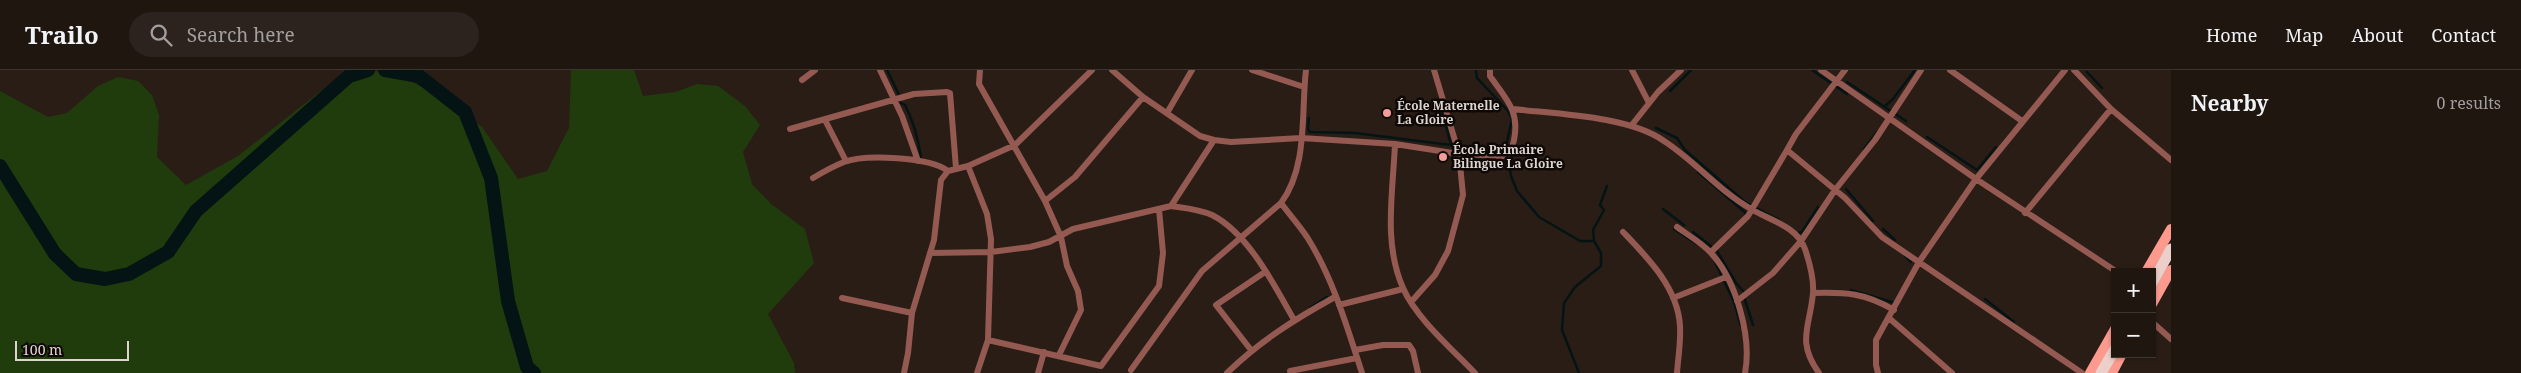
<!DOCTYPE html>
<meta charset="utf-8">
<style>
:root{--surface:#201610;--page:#2d231e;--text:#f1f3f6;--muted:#a29f9f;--line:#3d3530}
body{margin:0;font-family:"Noto Serif",serif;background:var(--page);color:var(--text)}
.controls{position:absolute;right:15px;bottom:15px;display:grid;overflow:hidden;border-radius:0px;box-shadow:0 1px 4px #0004}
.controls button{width:45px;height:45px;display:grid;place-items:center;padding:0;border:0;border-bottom:1px solid var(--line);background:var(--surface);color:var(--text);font:25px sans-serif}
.scale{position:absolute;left:15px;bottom:12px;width:114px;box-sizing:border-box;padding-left:5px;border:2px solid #ddd4cf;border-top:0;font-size:14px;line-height:18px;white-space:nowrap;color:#ddd4cf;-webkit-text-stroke:4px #0e0906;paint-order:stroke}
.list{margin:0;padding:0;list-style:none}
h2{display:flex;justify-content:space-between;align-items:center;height:65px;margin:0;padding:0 20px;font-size:21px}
h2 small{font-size:16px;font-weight:400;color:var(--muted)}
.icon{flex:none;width:28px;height:28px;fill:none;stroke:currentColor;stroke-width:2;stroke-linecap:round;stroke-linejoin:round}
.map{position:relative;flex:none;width:2171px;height:303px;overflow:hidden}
header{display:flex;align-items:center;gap:30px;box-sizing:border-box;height:70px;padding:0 25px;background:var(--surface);border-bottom:1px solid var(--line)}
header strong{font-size:24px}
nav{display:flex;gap:28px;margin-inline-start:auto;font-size:18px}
.search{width:350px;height:45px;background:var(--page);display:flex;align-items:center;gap:12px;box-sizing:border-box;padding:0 18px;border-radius:28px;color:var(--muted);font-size:19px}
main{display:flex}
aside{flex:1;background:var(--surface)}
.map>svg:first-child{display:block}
.green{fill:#203c0d}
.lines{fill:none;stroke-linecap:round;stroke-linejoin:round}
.stream{stroke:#041415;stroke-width:2.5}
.river{stroke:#041415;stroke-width:14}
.street{stroke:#945a52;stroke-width:6}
.primary{stroke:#fb9a8d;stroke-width:10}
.highway{stroke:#edcfca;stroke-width:11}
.poi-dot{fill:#f59b9a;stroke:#0e0906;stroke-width:2}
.labels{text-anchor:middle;stroke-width:5;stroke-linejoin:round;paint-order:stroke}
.poi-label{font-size:12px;font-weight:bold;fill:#ddd4cf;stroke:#0e0906;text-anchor:start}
</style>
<header>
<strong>Trailo</strong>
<div class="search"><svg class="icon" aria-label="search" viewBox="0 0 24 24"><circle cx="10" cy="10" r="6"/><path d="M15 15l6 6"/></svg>Search here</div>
<nav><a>Home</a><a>Map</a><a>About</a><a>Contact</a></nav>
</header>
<main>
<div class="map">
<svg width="2171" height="303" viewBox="0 0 2171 303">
<rect width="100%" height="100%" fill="#2a1d16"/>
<path class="green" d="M571,0H634L643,26L676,22L697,14L718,16L745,36L760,55L743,82L752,114L771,134L805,159L814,193L768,244L794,293L795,303H0V21L48,47L67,43L98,16L118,7L138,11L152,25L159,45L157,87L186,115L238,86L345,2L392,1L440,27L482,57L518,109L547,101L569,58Z"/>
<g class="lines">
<path class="stream" d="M887,0L899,25V32L905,35C913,50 918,69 921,87L919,89
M1476,0L1477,8L1508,41L1512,49L1506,76L1511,106L1517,121L1539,147L1580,171H1594
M1812,0L1847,24
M2087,2L2102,18
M1847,12L1906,51
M1670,21L1691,0
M1884,37L1893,29L1915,0
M1309,48L1308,59L1310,62L1355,63L1451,75L1439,29
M1656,58L1677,68L1685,80L1745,132L1779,150
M1927,67L1977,100L1996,77
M1459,76L1501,80
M1864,79L1877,62
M1698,102L1747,144L1745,146
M1846,119L1873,151
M1663,139L1684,155
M1674,159L1697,174
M1883,159L1895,170
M1693,162L1717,181L1736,213L1744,222
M1797,163L1802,162L1818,137
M1905,186L1911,192
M1715,192L1734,232L1741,256
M1851,220L1895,233
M1985,229L2014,252
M1745,230L1753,255
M1310,238L1327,227
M1579,303L1562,260L1564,233L1575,217L1601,196V183L1594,171L1593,160L1604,140L1600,135L1607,116"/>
<path class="river" d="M385,0L419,6L465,42L491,108L508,231L527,297L534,303
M0,96L55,184L76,204L105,209L129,204L168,182L196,141L349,6L368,0"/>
<path class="street" d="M880,0L902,46L918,91
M980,0L979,14L1045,131L1061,167L1067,196L1078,221L1081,240L1059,285
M1112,0L1143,27L1200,66L1214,70L1231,72L1301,68L1395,74L1459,84L1504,86C1512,84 1512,77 1514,70C1520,41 1506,29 1490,6V0
M1252,0L1304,17
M1632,0L1649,33
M1821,0L1976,109L2117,202
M1845,0L1796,64L1787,80L1845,128L1882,167L2082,303
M1950,0L2022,51
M2074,0L2111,39L2171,90
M802,10L815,0
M1513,39C1556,44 1629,46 1664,71C1695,91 1719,121 1751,139C1769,150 1797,156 1805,179C1809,191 1814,210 1813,223C1810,257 1796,271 1819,303
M1167,43L1192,0
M825,50L846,91
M1631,56L1658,22L1681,0
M790,59L914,24L947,22L950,23L956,98
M1395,74C1393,122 1383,173 1403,218C1416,248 1452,279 1475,303
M968,96L987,144L991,169L988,270L977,303
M813,108C823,102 834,96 844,92C865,84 930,87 948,101L968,96L1015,75L1092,0
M1045,131L1075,107L1143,27
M1281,133C1289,144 1299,155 1307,167C1333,208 1347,257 1362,303
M1171,136C1185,138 1199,139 1212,145C1248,163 1275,216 1294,250
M2025,143L2111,39
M1677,157C1688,165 1702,173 1711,183C1736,210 1752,267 1745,303
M1623,162C1648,188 1678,218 1680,256C1681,272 1678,288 1677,303
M1711,182L1748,146L1787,80
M930,183L991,182L1030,177L1049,172L1073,159L1171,136L1214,70
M1813,223C1846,222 1865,223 1894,240
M842,228L912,243
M1673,228L1726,207
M1737,231L1773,203L1801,171L1835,120L1875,70L1921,0
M1411,232L1435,205L1448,181L1463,125L1459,84L1434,0
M1339,235L1403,219
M1889,248L1952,303
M2152,252L2171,269
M988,270L1101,296L1159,216L1163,183L1159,139
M1251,280L1216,235L1265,202
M1355,280L1383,275H1409L1413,281L1418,303
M1131,300L1202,201L1281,133C1308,97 1301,43 1306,0
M1290,301L1357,288
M904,303L908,283L912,243L934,170L941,110L948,101
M1038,303L1044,282
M1227,303C1260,271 1295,249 1335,227
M1878,303L1876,295V270L1919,192L1976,109L2065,0"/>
<path class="primary" d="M2146,202L2171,159
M2152,234L2171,200
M2090,303L2115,259
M2112,303L2122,284"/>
<path class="highway" d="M2152,213L2171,179
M2101,303L2115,279"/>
</g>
<g class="poi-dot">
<circle cx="1387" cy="43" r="5"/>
<circle cx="1443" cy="87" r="5"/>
</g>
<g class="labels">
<g class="poi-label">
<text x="1397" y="40">École Maternelle<tspan x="1397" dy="14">La Gloire</tspan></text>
<text x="1453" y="84">École Primaire<tspan x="1453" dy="14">Bilingue La Gloire</tspan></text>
</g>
</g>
</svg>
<div class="controls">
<button>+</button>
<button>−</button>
</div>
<div class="scale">100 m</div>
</div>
<aside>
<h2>Nearby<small>0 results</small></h2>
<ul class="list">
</ul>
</aside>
</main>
